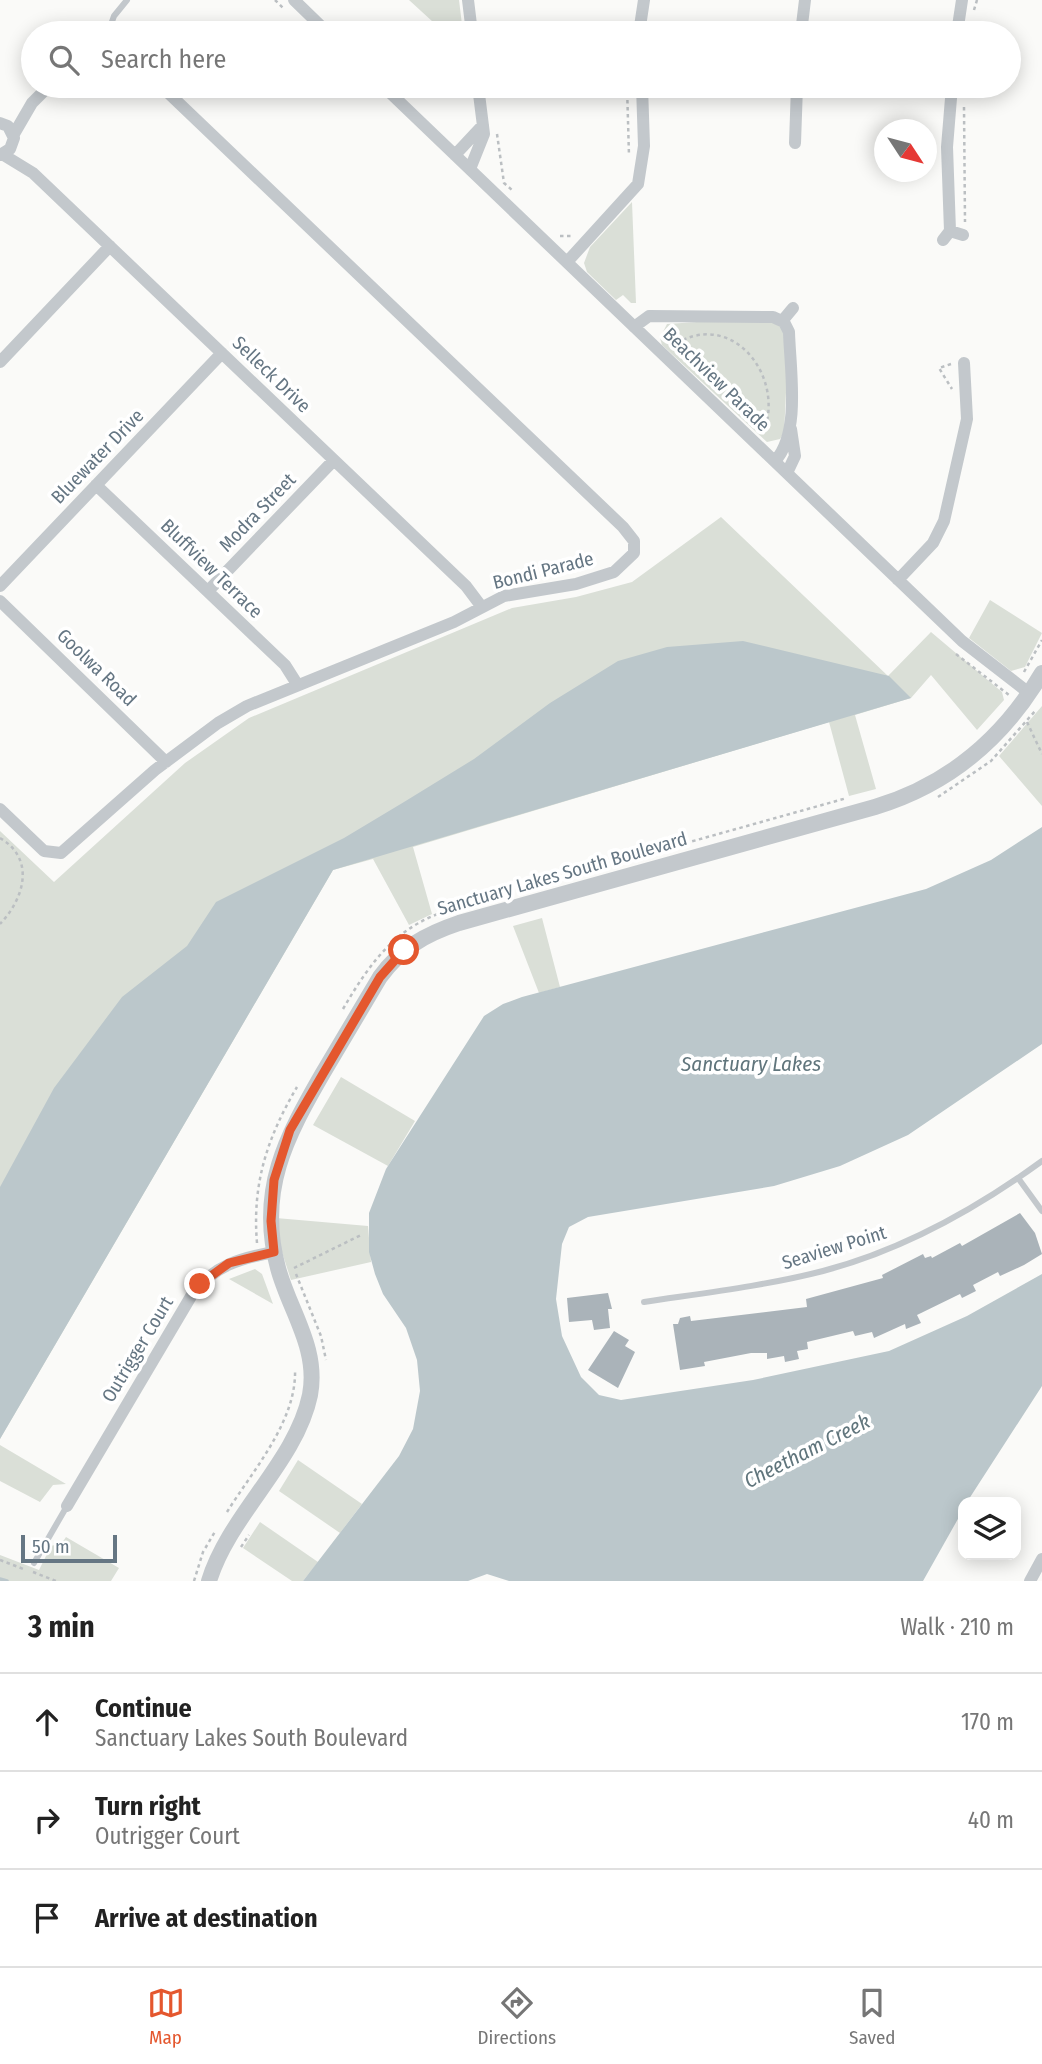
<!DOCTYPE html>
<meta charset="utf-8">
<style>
:root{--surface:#fff;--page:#f2f2f2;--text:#222;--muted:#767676;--line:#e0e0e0;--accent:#e4572e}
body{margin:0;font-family:"Fira Sans Condensed",sans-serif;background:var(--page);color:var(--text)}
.controls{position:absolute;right:21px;bottom:21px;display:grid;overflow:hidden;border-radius:14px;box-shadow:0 4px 18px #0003}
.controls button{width:63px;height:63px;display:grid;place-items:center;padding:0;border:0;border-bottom:2px solid var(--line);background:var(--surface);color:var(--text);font:35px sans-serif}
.compass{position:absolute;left:874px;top:119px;width:63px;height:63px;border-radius:50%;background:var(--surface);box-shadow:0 4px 18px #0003;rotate:126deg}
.scale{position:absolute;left:21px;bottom:18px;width:96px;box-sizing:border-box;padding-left:7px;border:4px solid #657683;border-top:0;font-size:19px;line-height:24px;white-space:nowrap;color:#657683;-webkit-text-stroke:5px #fff;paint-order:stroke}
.stop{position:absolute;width:21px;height:21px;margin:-16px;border:5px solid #e4572e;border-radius:50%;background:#fff}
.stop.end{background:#e4572e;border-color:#fff;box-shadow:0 2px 7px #0008}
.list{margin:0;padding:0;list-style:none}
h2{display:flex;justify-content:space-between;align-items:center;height:91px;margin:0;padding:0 28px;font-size:30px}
h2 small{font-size:23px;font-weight:400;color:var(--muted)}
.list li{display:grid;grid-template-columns:46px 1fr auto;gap:21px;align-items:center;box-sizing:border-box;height:98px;padding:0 28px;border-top:2px solid var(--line)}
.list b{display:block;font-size:26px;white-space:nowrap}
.list p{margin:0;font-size:23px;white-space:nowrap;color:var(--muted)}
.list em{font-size:23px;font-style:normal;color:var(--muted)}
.icon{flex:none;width:38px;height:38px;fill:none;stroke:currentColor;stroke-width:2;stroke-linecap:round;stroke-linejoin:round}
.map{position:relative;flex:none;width:1042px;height:1581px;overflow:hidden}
.search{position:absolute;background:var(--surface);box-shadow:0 4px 18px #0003;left:21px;right:21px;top:21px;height:77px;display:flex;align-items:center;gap:18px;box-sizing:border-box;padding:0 24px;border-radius:38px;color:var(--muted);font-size:26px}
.sheet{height:385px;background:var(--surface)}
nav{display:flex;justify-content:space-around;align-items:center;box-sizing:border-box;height:98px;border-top:2px solid var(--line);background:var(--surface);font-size:19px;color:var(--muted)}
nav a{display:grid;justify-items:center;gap:4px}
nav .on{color:var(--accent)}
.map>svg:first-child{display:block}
.green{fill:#dadfd7}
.water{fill:#bbc7cb}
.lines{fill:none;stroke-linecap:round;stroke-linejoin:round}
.stream{stroke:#bbc7cb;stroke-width:3.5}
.building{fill:#aab3b9}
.path{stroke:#bbbfc2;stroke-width:2.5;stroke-dasharray:3.5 3.5;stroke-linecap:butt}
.service{stroke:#c3c8cc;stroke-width:6}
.minor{stroke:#c3c8cc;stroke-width:12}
.tertiary{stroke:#c3c8cc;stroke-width:16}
.route{stroke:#e4572e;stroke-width:9}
.labels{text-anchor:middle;stroke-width:7;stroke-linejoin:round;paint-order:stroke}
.street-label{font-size:19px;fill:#657683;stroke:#fff}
.water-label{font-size:21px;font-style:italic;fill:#60757c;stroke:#fff}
</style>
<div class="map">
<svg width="1042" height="1581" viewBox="0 0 1042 1581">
<rect width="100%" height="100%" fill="#fafaf8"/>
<path class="green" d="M409,0H459L463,33H445Z
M632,202L636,303H631L623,295L616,300L587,272L584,263L590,247Z
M773,317L789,332L784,433L780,439L767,442L662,345L660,338L667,324Z
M721,517L888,676L931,632L1002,692L1004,700L977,730L931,675L911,698L855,715L876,789L849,796L829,722L413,847L432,914L409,925L373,859L333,870L0,1439V831L54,882L185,763L249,718L512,608L576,597L632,582Z
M990,600L1042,633L1025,667L1011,671L969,638Z
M1042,706V806L999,756Z
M542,918L560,987L539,993L513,926Z
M341,1077L415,1121L388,1166L313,1125Z
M276,1218L368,1226L371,1262L291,1280L279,1243Z
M255,1269L262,1274L273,1304L229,1279Z
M0,1445L66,1484L53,1485L40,1502L0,1481Z
M298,1460L362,1504L340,1533L279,1491Z
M260,1522L318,1562L303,1581H292L243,1548Z
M66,1537L119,1568L111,1581H0V1555L39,1570L51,1546L62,1543Z"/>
<path class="water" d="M743,641L889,676L911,698L333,870L0,1439V1187L54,1088L122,997L187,946L216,902L344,838L404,802L474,759L550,703L618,661L667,647Z
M1042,827V1044L908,1135L840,1166L774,1186L588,1217L569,1227L562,1244L556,1299L562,1336L581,1377L599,1395L621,1400L753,1380L889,1351L967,1316L1042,1274V1386L967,1502H963V1510L923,1581H509L487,1574L468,1581H303L399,1456L413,1429L420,1391L417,1360L406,1328L383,1294L375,1274L369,1252V1213L386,1169L484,1016L503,1004L522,997L926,889L991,860Z"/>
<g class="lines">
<path class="stream" d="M0,1579L7,1581"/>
</g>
<path class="building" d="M1020,1213L1035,1233L1042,1254L1024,1265L1000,1276L998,1272L973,1285L976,1291L962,1298L960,1294L917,1315L921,1323L906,1329L905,1324L874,1338L872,1332L855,1336L853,1331L807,1342L808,1349L797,1351L799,1359L785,1362L784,1356L767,1359V1353H751L704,1362L705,1366L680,1370L673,1324H678L680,1318L690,1316L691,1321L807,1307L806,1299L883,1278L882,1275L923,1254L925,1258L931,1256L932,1258L960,1243L962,1246Z
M608,1293L612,1309H608L610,1328L594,1330L592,1320L569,1322L567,1298Z
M614,1331L629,1340L625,1346L635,1352L618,1388L588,1370Z"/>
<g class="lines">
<path class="path" d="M275,0L284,9
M974,10L977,0
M364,86L373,95
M627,86L629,156
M964,107L965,222
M497,134L504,183L512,190
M560,236H573
M671,347C730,305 787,376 763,434
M951,364L939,368L952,389
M956,654L1009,695
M1024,672L1042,640
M1027,722L1042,754
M938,797L991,761L1036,710
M0,838C36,859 24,899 0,924
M618,862L847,798
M343,1009C371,961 398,924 453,909
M257,1243C252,1184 267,1138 297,1087
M294,1268L361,1235
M296,1274L321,1336L326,1360
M227,1512C253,1470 297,1421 295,1369
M241,1547L249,1535
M0,1560L26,1570
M33,1572L56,1581
M194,1581L203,1552L216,1530"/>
<path class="service" d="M108,33L114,16L127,0
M1018,1178L1042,1211
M644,1302C704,1293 764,1286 823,1271C903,1250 976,1209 1042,1161
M34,1563L67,1506"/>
<path class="minor" d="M294,0L328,33
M468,0L472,33
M639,33L644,0
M801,33L805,0
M957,33L962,0
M383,86L962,641L1029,693
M0,123L8,126L14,138L10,149L0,155
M14,134L32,103L49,86
M795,143L797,86
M2,154L33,173L466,586L481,606
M455,155L483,125
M470,169L484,134L478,86
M950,231L947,147L952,86
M943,240L950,231L963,235
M567,262L638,184L644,146L642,86
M783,320L793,308
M634,327L649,316L773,317L784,322L789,332C790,369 801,433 775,461
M0,362L110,246
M787,473L795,456L791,429
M96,485L285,665L297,684
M898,580L933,543L944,521L967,419L964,363
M0,586L222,353
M208,591L334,460
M0,601L166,762
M0,809L44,851L61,853L155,770L218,723L247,706L454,622L504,596L576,584L614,572L634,553V541L623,527L161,86
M67,1506L193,1293C215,1265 241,1258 274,1252
M1030,1581L1042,1559"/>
<path class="tertiary" d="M209,1581C229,1515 296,1462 310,1395C319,1348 289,1310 278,1268C257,1191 286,1137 323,1073C342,1041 361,1009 380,977C401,948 426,934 459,923L875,807C948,785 1003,739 1042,673"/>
</g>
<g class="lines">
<path class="route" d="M200,1284L229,1263L274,1252L271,1221L274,1180L290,1130L380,977L404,950"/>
</g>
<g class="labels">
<g class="street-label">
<text transform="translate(272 374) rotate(44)" y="7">Selleck Drive</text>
<text transform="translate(717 379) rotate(44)" y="7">Beachview Parade</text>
<text transform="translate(97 456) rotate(-46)" y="7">Bluewater Drive</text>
<text transform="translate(257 512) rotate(-46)" y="7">Modra Street</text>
<text transform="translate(212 568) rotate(44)" y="7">Bluffview Terrace</text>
<text transform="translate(543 570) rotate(-14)" y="7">Bondi Parade</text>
<text transform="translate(97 667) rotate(44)" y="7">Goolwa Road</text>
<text transform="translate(562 873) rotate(-16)" y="7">Sanctuary Lakes South Boulevard</text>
<text transform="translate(834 1247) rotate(-17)" y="7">Seaview Point</text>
<text transform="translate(137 1349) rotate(-59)" y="7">Outrigger Court</text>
</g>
<g class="water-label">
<text x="751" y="1071">Sanctuary Lakes</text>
<text transform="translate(807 1451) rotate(-27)" y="7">Cheetham Creek</text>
</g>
</g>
</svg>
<div class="controls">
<button><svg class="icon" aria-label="layers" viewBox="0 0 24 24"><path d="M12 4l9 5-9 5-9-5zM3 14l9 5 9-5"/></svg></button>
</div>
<svg class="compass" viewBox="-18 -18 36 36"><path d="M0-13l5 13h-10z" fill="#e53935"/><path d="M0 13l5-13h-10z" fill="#767676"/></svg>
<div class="scale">50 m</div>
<div class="stop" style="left:404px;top:950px"></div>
<div class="stop end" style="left:200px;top:1284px"></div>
<div class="search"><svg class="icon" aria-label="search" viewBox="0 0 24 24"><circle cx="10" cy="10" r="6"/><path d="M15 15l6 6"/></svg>Search here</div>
</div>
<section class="sheet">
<h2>3 min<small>Walk · 210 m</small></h2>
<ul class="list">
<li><svg class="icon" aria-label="ahead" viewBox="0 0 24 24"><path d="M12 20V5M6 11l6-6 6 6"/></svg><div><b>Continue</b><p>Sanctuary Lakes South Boulevard</p></div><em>170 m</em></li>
<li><svg class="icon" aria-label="right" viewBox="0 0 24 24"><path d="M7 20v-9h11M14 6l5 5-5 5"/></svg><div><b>Turn right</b><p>Outrigger Court</p></div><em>40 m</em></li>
<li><svg class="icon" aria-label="arrive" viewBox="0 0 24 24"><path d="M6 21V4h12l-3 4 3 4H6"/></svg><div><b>Arrive at destination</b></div></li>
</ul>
</section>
<nav>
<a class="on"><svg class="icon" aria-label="map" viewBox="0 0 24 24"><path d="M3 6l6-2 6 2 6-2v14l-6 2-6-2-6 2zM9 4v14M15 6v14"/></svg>Map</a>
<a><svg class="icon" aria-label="directions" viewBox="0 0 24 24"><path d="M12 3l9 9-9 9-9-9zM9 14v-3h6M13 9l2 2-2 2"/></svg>Directions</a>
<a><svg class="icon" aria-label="saved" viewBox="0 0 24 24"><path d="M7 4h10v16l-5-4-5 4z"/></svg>Saved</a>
</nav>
